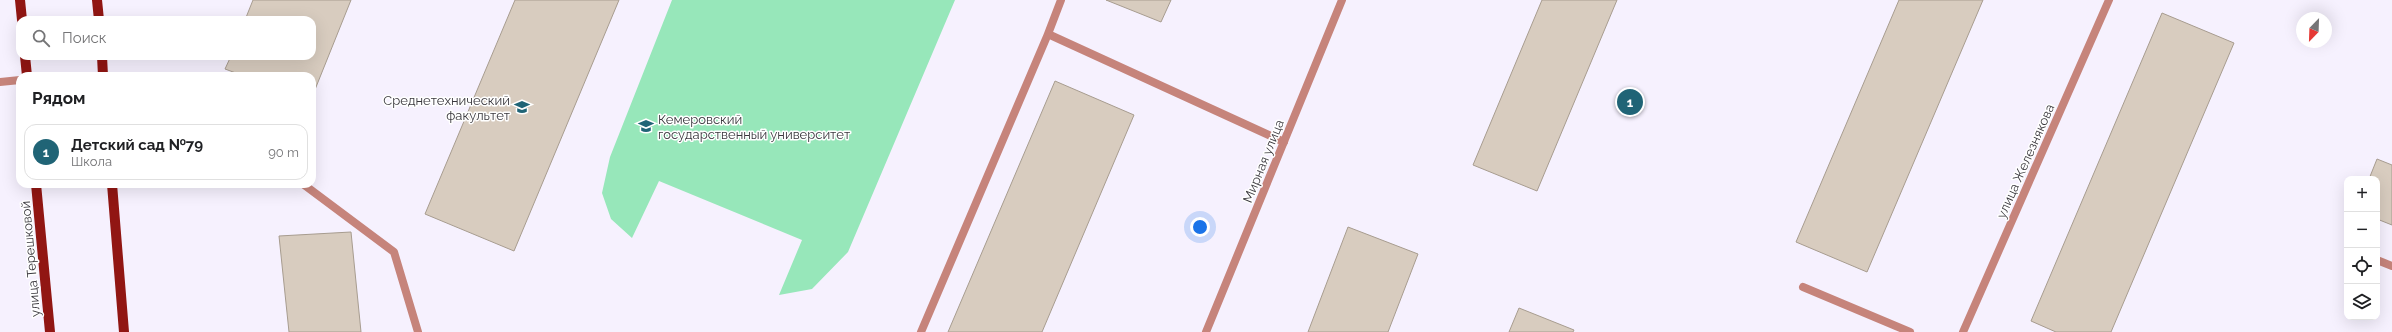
<!DOCTYPE html>
<html lang="ru">
<meta charset="utf-8">
<style>
:root{--surface:#fff;--page:#f6f6f6;--text:#202124;--muted:#757577;--line:#e0e0e0;--accent:#206476}
body{margin:0;font-family:Raleway,sans-serif;background:var(--page);color:var(--text)}
.controls{position:absolute;right:12px;bottom:12px;display:grid;overflow:hidden;border-radius:8px;box-shadow:0 4px 16px #0002}
.controls button{width:36px;height:36px;display:grid;place-items:center;padding:0;border:0;border-bottom:1px solid var(--line);background:var(--surface);color:var(--text);font:20px sans-serif}
.compass{position:absolute;left:2296px;top:12px;width:36px;height:36px;border-radius:50%;background:var(--surface);box-shadow:0 4px 16px #0002;rotate:203deg}
.you{position:absolute;left:1200px;top:227px;width:14px;height:14px;margin:-10px;border:3px solid #fff;border-radius:50%;background:#1a73e8;box-shadow:0 0 0 6px #1a73e833}
.badge{display:grid;place-items:center;width:26px;height:26px;border-radius:50%;background:var(--accent);color:#fff;font-size:13px;font-weight:700}
.pin{position:absolute;translate:-50% -50%;border:2px solid #fff;box-shadow:0 1px 4px #0006}
.list{margin:0;padding:0;list-style:none}
h2{display:flex;justify-content:space-between;align-items:center;height:52px;margin:0;padding:0 16px;font-size:17px}
h2 small{font-size:13px;font-weight:400;color:var(--muted)}
.list li{display:grid;grid-template-columns:26px 1fr auto;gap:12px;align-items:center;box-sizing:border-box;height:56px;margin:0 8px 8px;padding:0 8px;border:1px solid var(--line);border-radius:12px}
.list b{display:block;font-size:15px;white-space:nowrap}
.list p{margin:0;font-size:13px;white-space:nowrap;color:var(--muted)}
.list em{font-size:13px;font-style:normal;color:var(--muted)}
.icon{flex:none;width:22px;height:22px;fill:none;stroke:currentColor;stroke-width:2;stroke-linecap:round;stroke-linejoin:round}
.map{position:relative;flex:none;width:2392px;height:332px;overflow:hidden}
.search{position:absolute;background:var(--surface);box-shadow:0 4px 16px #0002;left:16px;top:16px;width:300px;height:44px;display:flex;align-items:center;gap:10px;box-sizing:border-box;padding:0 14px;border-radius:12px;color:var(--muted);font-size:15px}
.panel{position:absolute;background:var(--surface);box-shadow:0 4px 16px #0002;left:16px;top:72px;width:300px;height:116px;border-radius:12px}
.map>svg:first-child{display:block}
.green{fill:#97e7ba}
.building{fill:#d8ccbf;stroke:#a79c8f}
.lines{fill:none;stroke-linecap:round;stroke-linejoin:round}
.lane{stroke:#c6847b;stroke-width:8}
.street{stroke:#c6847b;stroke-width:8}
.primary{stroke:#911613;stroke-width:10}
.labels{text-anchor:middle;stroke-width:3;stroke-linejoin:round;paint-order:stroke}
.poi-label{font-size:13px;fill:#39373d;stroke:#fff;text-anchor:end}
.street-label{font-size:13px;fill:#39373d;stroke:#fff}
</style>
<div class="map">
<svg width="2392" height="332" viewBox="0 0 2392 332">
<rect width="100%" height="100%" fill="#f6f1fe"/>
<path class="green" d="M672,0H955L848,252L812,289L779,295L802,240L659,181L632,238L611,219L602,193L610,157Z"/>
<path class="building" d="M253,0H351L312,97V76H244L225,69L231,56H312V20H245Z
M515,0H619L514,251L425,214Z
M1106,0H1171L1161,22Z
M1542,0H1617L1537,191L1473,165Z
M1899,0H1983L1867,272L1796,242Z
M2162,13L2234,43L2111,332H2056L2031,321Z
M1055,81L1134,115L1042,332H948Z
M2377,159L2392,165V225L2377,219V179H2369Z
M1348,227L1418,254L1388,332H1308Z
M351,232L361,332H289L279,236Z
M1519,308L1574,330L1573,332H1509Z"/>
<g class="lines">
<path class="lane" d="M1061,0L1048,34L1284,142
M0,82L20,80
M303,184L394,252L418,332
M2377,260L2392,266
M921,332L1048,34"/>
<path class="street" d="M1803,287L1910,332
M1206,332L1342,0
M1963,332L2109,0"/>
<path class="primary" d="M20,0L22,20
M97,0L99,20
M25,56L27,76
M102,56L103,76
M36,184L50,332
M112,184L124,332"/>
</g>
<defs>
<g id="university-bare" transform="scale(1.2)"><path d="M0-5L7-2L0 1L-7-2ZM-4 1L0 2.5L4 1V4Q0 6-4 4Z" fill="#206476" stroke="#fff" stroke-width="2.5" paint-order="stroke"/></g>
</defs>
<g fill-rule="evenodd">
<use href="#university-bare" x="522" y="107"/>
<use href="#university-bare" x="646" y="126"/>
</g>
<g class="labels">
<g class="poi-label">
<text x="510" y="105">Среднетехнический<tspan x="510" dy="15">факультет</tspan></text>
<text x="658" y="124" text-anchor="start">Кемеровский<tspan x="658" dy="15">государственный университет</tspan></text>
</g>
<g class="street-label">
<text transform="translate(1263 161) rotate(-68)" y="5">Мирная улица</text>
<text transform="translate(2025 161) rotate(-66)" y="5">улица Железнякова</text>
<text transform="translate(30 259) rotate(-95)" y="5">улица Терешковой</text>
</g>
</g>
</svg>
<div class="controls">
<button>+</button>
<button>−</button>
<button><svg class="icon" aria-label="locate" viewBox="0 0 24 24"><circle cx="12" cy="12" r="6"/><path d="M12 2v4M12 18v4M2 12h4M18 12h4"/></svg></button>
<button><svg class="icon" aria-label="layers" viewBox="0 0 24 24"><path d="M12 4l9 5-9 5-9-5zM3 14l9 5 9-5"/></svg></button>
</div>
<svg class="compass" viewBox="-18 -18 36 36"><path d="M0-13l5 13h-10z" fill="#e53935"/><path d="M0 13l5-13h-10z" fill="#757577"/></svg>
<div class="you"></div>
<div class="pin badge" style="left:1630px;top:102px">1</div>
<div class="search"><svg class="icon" aria-label="search" viewBox="0 0 24 24"><circle cx="10" cy="10" r="6"/><path d="M15 15l6 6"/></svg>Поиск</div>
<section class="panel">
<h2>Рядом<small></small></h2>
<ul class="list">
<li><span class="badge">1</span><div><b>Детский сад №79</b><p>Школа</p></div><em>90 m</em></li>
</ul>
</section>
</div>
